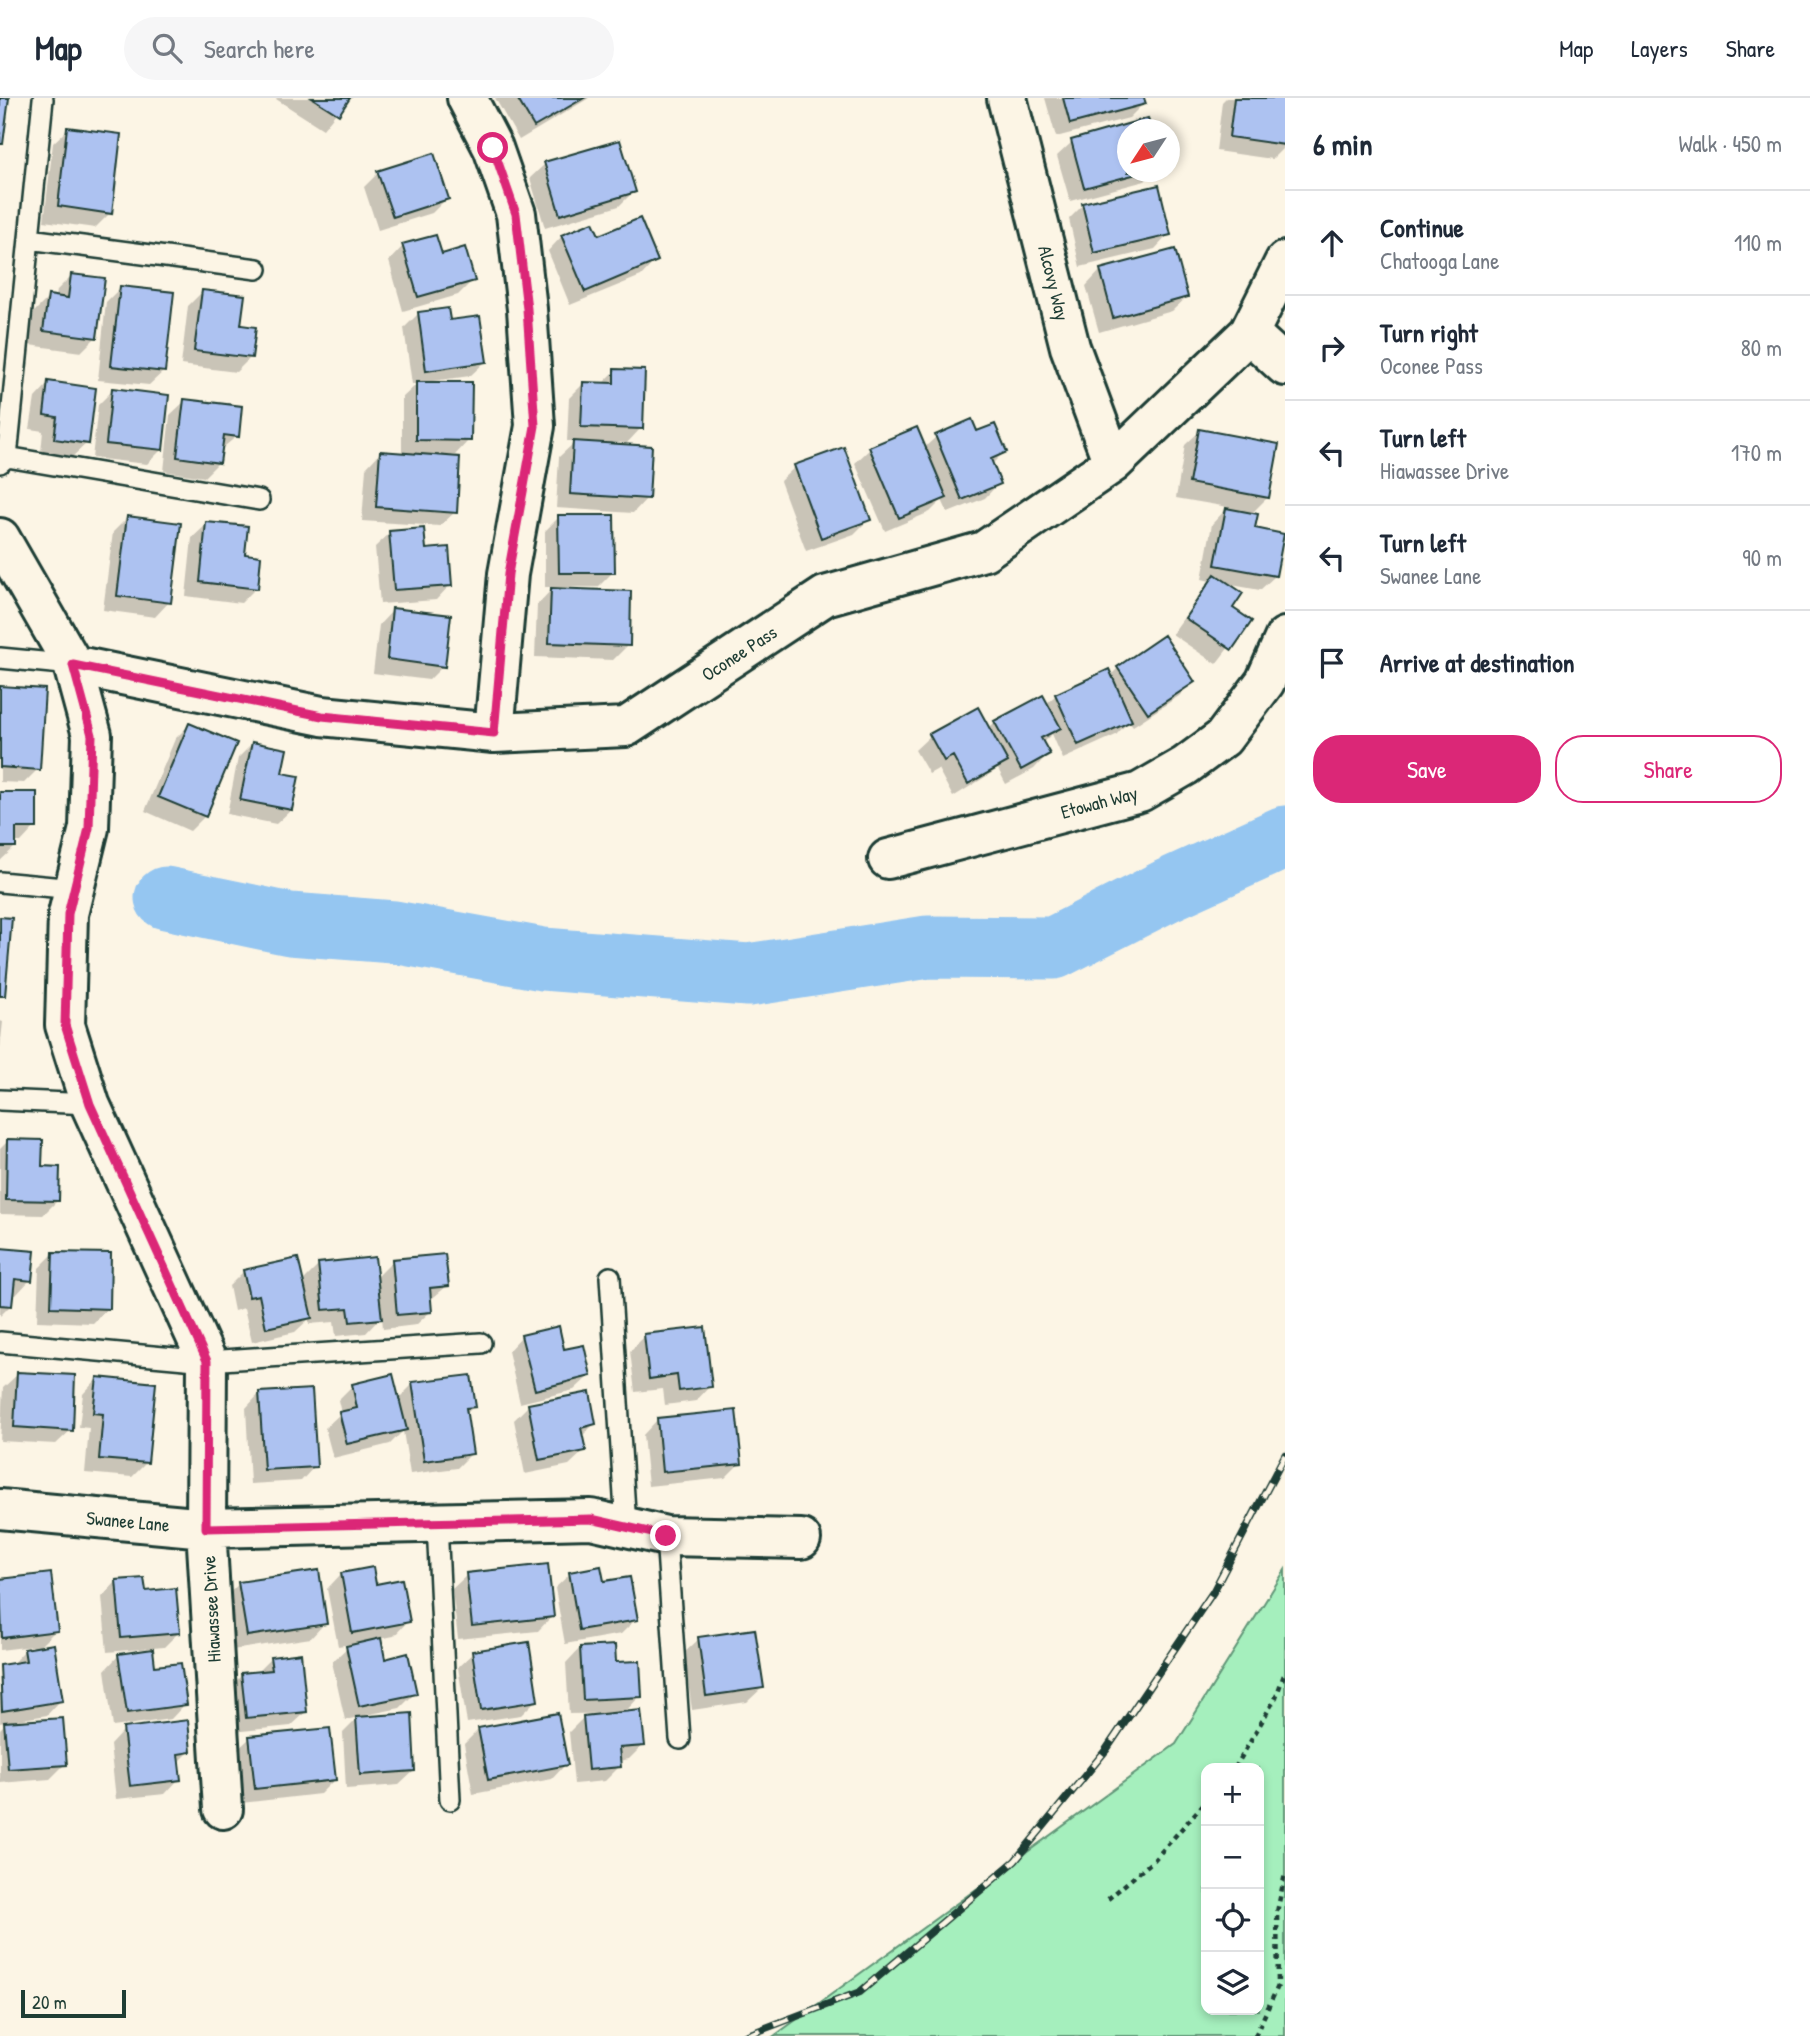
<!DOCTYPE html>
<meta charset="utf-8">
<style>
:root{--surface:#fff;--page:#f6f6f7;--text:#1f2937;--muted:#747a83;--line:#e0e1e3;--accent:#db2777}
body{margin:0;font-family:"Patrick Hand",sans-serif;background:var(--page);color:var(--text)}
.controls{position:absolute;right:21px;bottom:21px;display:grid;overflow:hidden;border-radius:14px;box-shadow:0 4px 10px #0003}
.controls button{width:63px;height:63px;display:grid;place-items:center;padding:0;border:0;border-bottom:2px solid var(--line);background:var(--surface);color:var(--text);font:35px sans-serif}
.compass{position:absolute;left:1117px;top:21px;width:63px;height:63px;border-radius:50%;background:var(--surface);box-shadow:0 4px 10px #0003;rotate:234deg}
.scale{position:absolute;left:21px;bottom:18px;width:105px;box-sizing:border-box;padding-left:7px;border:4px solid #1f3d34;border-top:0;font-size:19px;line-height:24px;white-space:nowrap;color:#1f3d34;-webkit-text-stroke:5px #fcf5e5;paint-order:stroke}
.stop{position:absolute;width:21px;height:21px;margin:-16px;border:5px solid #db2777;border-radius:50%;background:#fff}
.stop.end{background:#db2777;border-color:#fff;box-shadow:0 2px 7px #0008}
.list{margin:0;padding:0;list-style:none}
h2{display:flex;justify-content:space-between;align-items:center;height:91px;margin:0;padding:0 28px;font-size:30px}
h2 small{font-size:23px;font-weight:400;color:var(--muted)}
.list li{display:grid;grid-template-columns:46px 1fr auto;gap:21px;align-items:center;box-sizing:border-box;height:105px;padding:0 28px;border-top:2px solid var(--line)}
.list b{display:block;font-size:26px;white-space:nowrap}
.list p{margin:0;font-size:23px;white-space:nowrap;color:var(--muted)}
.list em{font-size:23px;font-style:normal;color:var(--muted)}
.actions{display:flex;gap:14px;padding:21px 28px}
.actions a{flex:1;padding:16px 0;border:2px solid var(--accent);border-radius:28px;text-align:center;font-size:24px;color:var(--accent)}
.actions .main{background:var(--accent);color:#fff}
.icon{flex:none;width:38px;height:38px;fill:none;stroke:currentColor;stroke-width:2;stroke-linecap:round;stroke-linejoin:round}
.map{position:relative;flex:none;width:1285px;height:1938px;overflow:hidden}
header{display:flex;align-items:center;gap:42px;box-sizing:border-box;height:98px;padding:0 35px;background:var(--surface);border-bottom:2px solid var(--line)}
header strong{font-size:33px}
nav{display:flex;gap:38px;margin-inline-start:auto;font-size:24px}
.search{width:490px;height:63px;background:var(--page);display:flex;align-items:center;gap:18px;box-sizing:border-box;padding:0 24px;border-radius:38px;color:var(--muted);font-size:26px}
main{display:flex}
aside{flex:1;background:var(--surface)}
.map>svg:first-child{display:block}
.green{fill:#a5efbd;stroke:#629678;stroke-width:2;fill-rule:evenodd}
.shadow{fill:#0003}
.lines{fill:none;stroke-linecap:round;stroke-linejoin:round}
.river{stroke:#95c6f1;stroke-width:63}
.building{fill:#adc2f1;stroke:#1f3d34;stroke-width:2}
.lane-casing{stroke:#1f3d34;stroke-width:24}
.street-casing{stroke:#1f3d34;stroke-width:44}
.path{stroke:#1f3d34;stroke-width:4.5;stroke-dasharray:5 5;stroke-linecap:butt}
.lane{stroke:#fcf5e5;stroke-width:19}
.street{stroke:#fcf5e5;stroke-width:38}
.rail-casing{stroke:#1f3d34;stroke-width:8}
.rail{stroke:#fcf5e5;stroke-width:5;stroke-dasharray:16;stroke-linecap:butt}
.route{stroke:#db2777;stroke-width:9}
.labels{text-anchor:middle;stroke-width:5;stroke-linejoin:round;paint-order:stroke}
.street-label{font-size:19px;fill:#1f3d34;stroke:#fcf5e5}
</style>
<header>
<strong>Map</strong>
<div class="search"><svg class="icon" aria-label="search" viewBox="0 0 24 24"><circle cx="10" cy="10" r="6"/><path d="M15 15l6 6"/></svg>Search here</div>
<nav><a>Map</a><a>Layers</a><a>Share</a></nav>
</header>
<main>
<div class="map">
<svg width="1285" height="1938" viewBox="0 0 1285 1938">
<rect width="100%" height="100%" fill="#fcf5e5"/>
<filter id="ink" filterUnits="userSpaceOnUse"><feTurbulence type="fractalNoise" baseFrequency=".0143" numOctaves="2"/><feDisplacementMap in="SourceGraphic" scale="14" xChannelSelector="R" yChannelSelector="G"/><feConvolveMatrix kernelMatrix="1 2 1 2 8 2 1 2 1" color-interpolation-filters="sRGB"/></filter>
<g filter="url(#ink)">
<path class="green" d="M1285,1472V1938H774L1176,1646ZM1206,1670H1259V1912H1206Z"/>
<path class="shadow" d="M348,0L323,31L276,1L277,0Z
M495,0H589L519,42Z
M1045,0H1143L1144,5L1129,20L1056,39Z
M1226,0H1285V48L1272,61L1216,53L1222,4Z
M68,31L110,115L95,130L44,123L53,45Z
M1128,32V74H1154L1145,83L1070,103L1057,58L1072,44Z
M619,44L634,93L619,108L545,130L530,80L545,66Z
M378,75L447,100L432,115L378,132L364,89Z
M1083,107L1169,136L1155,151L1080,169L1069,121Z
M562,138L598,139L655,163L641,178L570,207L548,153Z
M403,148L440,159L473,182L458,197L403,213L389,163Z
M1173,153L1187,199L1172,213L1099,234L1086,188L1100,173Z
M71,178L96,239L81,254L29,247L34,214L49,199L56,200L57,192Z
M120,190L164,273L149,287L98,282L106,204Z
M202,194L239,228L251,259L236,274L181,267L188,208Z
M419,215L448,224L485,264L470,278L433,283L469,342L455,357H444L455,414L440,428L362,423L366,370L380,355L402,357V300L417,286H412L404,230Z
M615,273L641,330L627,345L613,344V347L647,400L633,415L556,410L559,359L576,343H567L569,300L583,286H602Z
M49,285L87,345L72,359L41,355L43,333L30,331L35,300Z
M113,292L161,352L147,366L92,360L98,307Z
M185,303L237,338L220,352L219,364L204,379L164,373L170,317Z
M1200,333L1268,399L1251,416L1253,431L1275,478L1260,492L1226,486L1231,511L1249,523L1216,566L1172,536L1210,483L1202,481L1212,426L1228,409L1176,400L1185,347Z
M976,335L1005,353L991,367L999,385L985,400L948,415L942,402L930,414L885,433L855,365L870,351L924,350L936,339Z
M795,369L869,421L854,436L806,453L780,383Z
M559,419L613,474L598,489H545V433Z
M127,420L169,504L155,519L103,512L113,434Z
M207,426L244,458L256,490L241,505L186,498L192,440Z
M390,435L424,453L450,487L436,502L380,506L375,449Z
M551,492L628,547L613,562L535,559L537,507Z
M393,512L443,568L429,582L373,575L379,527Z
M1118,570L1193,583L1179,598L1133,628L1129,623L1116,637L1063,661L1052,636L1042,645L1048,656L1034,671L1006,686L998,671L953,699L938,671L929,676L915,652L930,638L977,612L988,631L995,624L1046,606L1056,597L1110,578Z
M0,589L38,671L24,685L0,684Z
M189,627L205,718L190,733L145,713L175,641Z
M252,646L280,676L291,712L276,726L227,716L238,660Z
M0,696L35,729L21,744H15V749L0,763Z
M0,923L3,924L0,951Z
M8,1043L40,1070L57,1103L43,1117L0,1116V1051Z
M0,1151L30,1182L16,1197H12L11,1207L0,1218Z
M54,1155L108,1210L93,1225L37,1223L39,1170Z
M393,1163L447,1188L429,1203L431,1213L416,1227L383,1231L382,1218L366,1235L336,1238L334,1224L309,1226V1221L295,1234L252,1244L244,1210L234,1213L229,1188L243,1174L302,1184L319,1167L376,1180Z
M522,1238L563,1253L589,1278L574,1292L520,1305L508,1253Z
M645,1238L710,1288L696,1303L665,1307L663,1291L635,1294L630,1253Z
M18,1276L71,1332L56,1346L0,1343L3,1290Z
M97,1281L147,1364L132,1379L85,1375L89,1330L79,1329L83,1296Z
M413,1286L474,1308L466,1316L471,1356L457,1370L410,1376L403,1333L390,1346L333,1360L325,1330L341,1315L338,1302L352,1288L397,1302Z
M260,1295L315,1368L301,1383L250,1386L246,1310Z
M529,1307L594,1326L581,1339L584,1353L569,1367L525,1376L514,1322Z
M657,1322L740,1365L725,1380L648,1388L643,1337Z
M341,1476L375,1488L408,1523L394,1538L379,1541L384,1563L415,1595L400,1610L361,1618L414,1673L399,1687L346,1691L343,1635L359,1619L345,1622L332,1564L351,1546L338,1548L327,1491Z
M570,1476L602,1485L636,1521L621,1536L565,1546L555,1490Z
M49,1477L56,1532L38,1550L61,1602L47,1617L12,1623L65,1666L50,1681L0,1685V1631L8,1623L0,1625V1569L10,1568L25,1552L34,1551L33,1548L0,1552V1482Z
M467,1477L552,1518L538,1533L458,1541L452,1491Z
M116,1484L144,1495L179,1534L164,1549L107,1554L102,1499Z
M239,1486L325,1525L311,1540L232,1552L224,1500Z
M699,1541L762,1590L747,1604L692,1612L684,1555Z
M580,1550L614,1566L640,1598L624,1615L569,1616L566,1565Z
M473,1555L536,1602L521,1617L467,1625L458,1569Z
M119,1557L153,1570L185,1606L171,1621L113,1629L105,1572Z
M271,1560L306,1614L291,1628L232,1634L228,1591L242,1577L256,1575Z
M583,1620L643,1647L629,1661L619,1663V1669L605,1683L574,1686L569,1634Z
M479,1631L566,1666L552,1681L473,1696L464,1646Z
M124,1632L189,1654L178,1665L179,1681L165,1696L116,1701L110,1647Z
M250,1640L334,1682L320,1696L241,1705L235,1654Z"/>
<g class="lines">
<path class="river" d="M166,800L290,826L394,834L543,861L748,877L928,849L1054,850L1168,792L1285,739"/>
</g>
<path class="building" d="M0,0H9L3,46H0Z
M312,0H350L339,17Z
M517,0H584L534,29Z
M1063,0H1144L1146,6L1070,26Z
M1234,0H1285V47L1229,39Z
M1148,20L1151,32H1128V74H1144L1084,90L1071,42Z
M67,29L121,36L112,116L58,108Z
M620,42L636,94L560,117L544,64Z
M434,55L449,101L393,119L377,73Z
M1159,87L1171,137L1094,155L1082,105Z
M640,120L658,163L585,194L561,137L593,124L599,137Z
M436,137L442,156L465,149L475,183L418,199L402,146Z
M1175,151L1188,199L1113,220L1100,171Z
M71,176L105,180L97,240L43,233L48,197L68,200Z
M120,188L174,194L165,274L111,268Z
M202,192L245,197L241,227L256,229L252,260L194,253Z
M448,210L450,222L480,218L487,264L426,273L418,214Z
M614,271L645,272L643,331L581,329L583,284L614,285Z
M48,283L96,290L89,346L54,341L57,319L44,317Z
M416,284H472L471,343L416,342Z
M112,290L169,297L163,352L106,346Z
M184,301L242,308L239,339L224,337L220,365L177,359Z
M972,321L977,333L995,326L1007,354L991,361L1001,386L962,402L935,337Z
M917,329L947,400L899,420L869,349Z
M1199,331L1279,346L1269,400L1189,385Z
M573,343L652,348L649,401L570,396Z
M844,349L871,422L821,440L794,367Z
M380,353L460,359L457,415L376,409Z
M1226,410L1258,416L1255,430L1284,436L1276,478L1215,467Z
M558,417H614L615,475H559Z
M127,418L181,425L171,505L117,498Z
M206,424L248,428L245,456L261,458L258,491L200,484Z
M424,430L426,451L449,449L452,488L394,492L389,433Z
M1215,476L1243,495L1233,510L1252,523L1232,552L1185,520Z
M551,490L631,493L630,548L549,545Z
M392,510L451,517L445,569L387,561Z
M1164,537L1195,584L1148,615L1117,569Z
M1109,571L1132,623L1078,647L1055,596Z
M0,588L45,591L40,672L0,669Z
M1043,597L1061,630L1041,640L1050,656L1021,672L994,623Z
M978,609L1008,664L968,686L953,658L944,663L929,636Z
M189,625L237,645L206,719L158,699Z
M252,644L287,651L282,675L299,678L292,712L240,702Z
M0,694H37V730H16V749H0Z
M0,819L12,820L5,898H0Z
M7,1041L43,1042L42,1068L60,1069L59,1103L6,1102Z
M0,1150L35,1153L32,1183L15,1181L12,1208L0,1207Z
M53,1154L111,1155L110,1211L51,1209Z
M445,1156L449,1188L430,1190L432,1214L397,1217L392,1161Z
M375,1159L382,1221L350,1224L348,1210L323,1212L318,1165Z
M298,1160L312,1220L266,1230L259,1197L249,1199L243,1172Z
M559,1228L564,1251L584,1247L591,1278L535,1292L521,1237Z
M705,1229L712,1289L679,1293L677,1277L649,1281L644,1236Z
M17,1274L75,1277L73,1333L14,1329Z
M393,1276L407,1332L347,1346L339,1314L357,1310L352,1286Z
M471,1277L476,1309L466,1310L473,1356L424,1363L412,1284Z
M97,1279L156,1285L148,1365L99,1361L103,1316L93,1315Z
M312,1291L317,1369L264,1372L259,1294Z
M590,1294L596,1326L581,1330L586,1353L539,1362L528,1306Z
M736,1312L742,1366L662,1374L657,1320Z
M548,1466L554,1519L472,1528L466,1475Z
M601,1468L604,1483L630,1479L638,1522L579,1532L569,1474Z
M373,1469L376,1486L402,1481L410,1524L352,1535L341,1475Z
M319,1472L327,1526L247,1538L238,1484Z
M51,1475L58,1533L2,1540L0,1481Z
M144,1480L146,1493L176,1490L180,1535L121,1540L116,1482Z
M755,1531L764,1590L706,1598L698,1539Z
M381,1540L385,1561L408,1555L417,1596L359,1608L346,1548Z
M529,1544L538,1603L481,1612L472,1553Z
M54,1546L63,1603L2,1613L0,1567L26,1563L24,1551Z
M615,1547L616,1564L640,1563L642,1599L583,1602L580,1549Z
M153,1551L155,1568L181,1565L187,1607L127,1615L118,1556Z
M301,1555L307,1614L246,1620L241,1575L272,1572L270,1559Z
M641,1612L645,1648L619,1650L621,1669L588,1672L583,1618Z
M412,1615L415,1673L360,1677L356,1619Z
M558,1615L568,1667L488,1682L478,1630Z
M63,1620L67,1667L8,1671L4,1624Z
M188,1622L191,1654L178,1656L181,1682L130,1688L123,1630Z
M330,1630L336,1682L255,1691L249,1638Z"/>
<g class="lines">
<g class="lane-casing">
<path id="lane" d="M29,141L257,171
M7,359L259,402
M0,365L7,359L43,1
M0,560L73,567
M0,784L74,791
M0,1002L90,1006
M610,1179L626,1429
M0,1244L207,1263L481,1245
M437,1425L450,1702
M666,1438L680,1641"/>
</g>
<g class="street-casing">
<path id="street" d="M467,0L493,50L516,116L527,211L535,328L508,476L494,635
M1007,0L1070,249L1113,365
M1249,235L1285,268
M0,440L73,567L92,637L89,730L68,816L65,927L90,1006L207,1263L206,1430L223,1711
M73,567L322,618L494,635L626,629L825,498L984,453L1113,365L1249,235L1285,163
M888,761L1140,694L1185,668L1223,640L1265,584L1285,539
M0,1411L206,1430L591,1421L666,1438L801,1441"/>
</g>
<path class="path" d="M1235,1670L1276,1599L1285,1574
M1108,1801L1154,1762L1206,1703
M1255,1938L1278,1888L1277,1814L1285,1776"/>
<use href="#lane" class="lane"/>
<use href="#street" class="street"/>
<g class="rail-casing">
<path id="rail" d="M745,1938L860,1894L1015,1763L1106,1652L1213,1494L1285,1357"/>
</g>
<use href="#rail" class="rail"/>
</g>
</g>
<g class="lines" filter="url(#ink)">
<path class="route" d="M493,50L516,116L527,211L535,328L508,476L494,635L322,618L73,567L92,637L89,730L68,816L65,927L90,1006L207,1263L206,1430L591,1421L666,1438"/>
</g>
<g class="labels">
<g class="street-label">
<text transform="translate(1054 185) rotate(76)" y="7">Alcovy Way</text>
<text transform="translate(739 555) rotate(-33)" y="7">Oconee Pass</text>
<text transform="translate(1099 704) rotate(-15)" y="7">Etowah Way</text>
<text transform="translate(128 1423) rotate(5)" y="7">Swanee Lane</text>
<text transform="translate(211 1511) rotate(-93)" y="7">Hiawassee Drive</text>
</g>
</g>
</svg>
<div class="controls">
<button>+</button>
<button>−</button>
<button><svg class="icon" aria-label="locate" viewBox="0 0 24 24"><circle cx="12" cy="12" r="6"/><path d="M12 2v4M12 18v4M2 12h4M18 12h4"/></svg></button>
<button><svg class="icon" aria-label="layers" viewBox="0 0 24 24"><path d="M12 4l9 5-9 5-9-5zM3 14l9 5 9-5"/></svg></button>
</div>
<svg class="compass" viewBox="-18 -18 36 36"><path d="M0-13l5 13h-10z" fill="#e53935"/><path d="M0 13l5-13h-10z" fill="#747a83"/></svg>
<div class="scale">20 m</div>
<div class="stop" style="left:493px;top:50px"></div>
<div class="stop end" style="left:666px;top:1438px"></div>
</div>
<aside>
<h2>6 min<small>Walk · 450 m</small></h2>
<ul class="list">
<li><svg class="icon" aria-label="ahead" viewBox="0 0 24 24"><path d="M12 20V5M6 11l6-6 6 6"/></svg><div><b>Continue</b><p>Chatooga Lane</p></div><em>110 m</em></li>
<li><svg class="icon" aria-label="right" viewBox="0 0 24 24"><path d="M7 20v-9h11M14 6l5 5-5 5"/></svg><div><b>Turn right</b><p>Oconee Pass</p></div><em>80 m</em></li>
<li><svg class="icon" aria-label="left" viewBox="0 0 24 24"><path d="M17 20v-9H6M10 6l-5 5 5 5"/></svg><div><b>Turn left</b><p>Hiawassee Drive</p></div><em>170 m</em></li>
<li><svg class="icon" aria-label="left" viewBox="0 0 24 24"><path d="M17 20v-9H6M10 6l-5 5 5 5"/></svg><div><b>Turn left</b><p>Swanee Lane</p></div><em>90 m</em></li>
<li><svg class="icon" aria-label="arrive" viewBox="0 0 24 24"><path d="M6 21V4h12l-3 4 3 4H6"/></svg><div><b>Arrive at destination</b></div></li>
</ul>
<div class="actions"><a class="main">Save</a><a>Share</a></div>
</aside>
</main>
